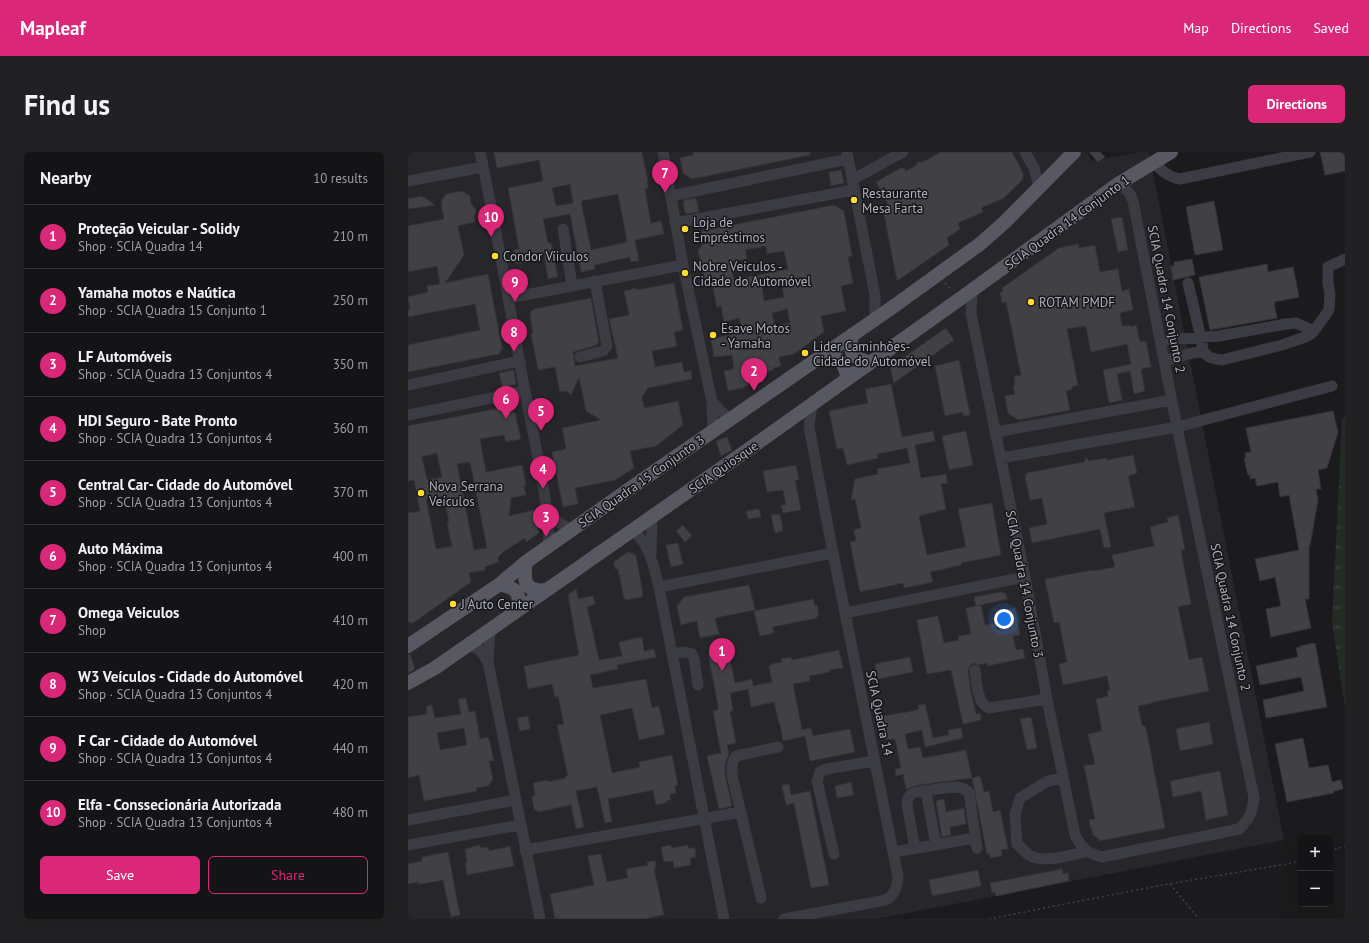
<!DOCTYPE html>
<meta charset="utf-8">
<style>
:root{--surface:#141416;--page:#212123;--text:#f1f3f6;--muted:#9d9ea1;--line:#333335;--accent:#db2777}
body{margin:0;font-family:"PT Sans",sans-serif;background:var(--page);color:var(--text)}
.controls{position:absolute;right:12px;bottom:12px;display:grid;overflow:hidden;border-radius:6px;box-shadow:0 4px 16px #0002}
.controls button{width:36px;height:36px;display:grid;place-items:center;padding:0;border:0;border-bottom:1px solid var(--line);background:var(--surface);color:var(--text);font:20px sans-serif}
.you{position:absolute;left:596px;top:467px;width:14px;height:14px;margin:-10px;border:3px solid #fff;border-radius:50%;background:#1a73e8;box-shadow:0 0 0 6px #1a73e833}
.badge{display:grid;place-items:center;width:26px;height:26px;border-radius:50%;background:var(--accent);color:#fff;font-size:13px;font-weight:700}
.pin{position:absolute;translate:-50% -33px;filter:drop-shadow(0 1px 2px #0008)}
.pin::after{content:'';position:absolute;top:21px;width:14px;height:12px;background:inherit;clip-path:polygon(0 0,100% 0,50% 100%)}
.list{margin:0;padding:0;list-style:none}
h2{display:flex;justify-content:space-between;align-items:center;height:52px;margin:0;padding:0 16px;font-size:17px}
h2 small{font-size:13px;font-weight:400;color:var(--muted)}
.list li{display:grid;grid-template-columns:26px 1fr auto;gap:12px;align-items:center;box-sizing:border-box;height:64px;padding:0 16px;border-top:1px solid var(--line)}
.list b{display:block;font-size:15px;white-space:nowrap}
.list p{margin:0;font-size:13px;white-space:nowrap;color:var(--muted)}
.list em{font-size:13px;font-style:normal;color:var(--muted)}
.actions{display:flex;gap:8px;padding:12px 16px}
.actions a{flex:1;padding:9px 0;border:1px solid var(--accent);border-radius:6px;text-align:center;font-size:14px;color:var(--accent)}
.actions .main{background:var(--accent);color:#fff}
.map{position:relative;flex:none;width:937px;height:767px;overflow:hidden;border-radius:6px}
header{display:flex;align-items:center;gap:24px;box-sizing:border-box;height:56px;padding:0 20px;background:var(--accent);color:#fff}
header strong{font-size:19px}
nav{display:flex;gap:22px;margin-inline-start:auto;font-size:14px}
.intro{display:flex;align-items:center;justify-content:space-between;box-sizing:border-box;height:96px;padding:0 24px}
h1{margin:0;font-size:28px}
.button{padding:10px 18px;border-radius:6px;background:var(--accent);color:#fff;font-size:14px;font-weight:700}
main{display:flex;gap:24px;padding:0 24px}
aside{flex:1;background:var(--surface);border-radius:6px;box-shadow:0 4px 16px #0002}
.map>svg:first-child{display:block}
.built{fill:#27262a}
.grass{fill:url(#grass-tufts)}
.building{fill:#404045;stroke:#353439;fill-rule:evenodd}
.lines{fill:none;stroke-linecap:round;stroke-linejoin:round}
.path{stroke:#41424a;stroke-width:1.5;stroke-dasharray:2 3;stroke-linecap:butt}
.minor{stroke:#3b3b43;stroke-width:11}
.major{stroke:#575862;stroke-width:14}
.poi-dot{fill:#ffdc31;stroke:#161618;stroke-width:1.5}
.labels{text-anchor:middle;stroke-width:3;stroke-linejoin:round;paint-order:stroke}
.poi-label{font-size:13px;fill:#acafbe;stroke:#161618;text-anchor:start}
.street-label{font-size:13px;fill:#acafbe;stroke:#161618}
</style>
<header>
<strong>Mapleaf</strong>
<nav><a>Map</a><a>Directions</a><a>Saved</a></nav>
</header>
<div class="intro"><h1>Find us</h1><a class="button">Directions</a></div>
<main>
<aside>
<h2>Nearby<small>10 results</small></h2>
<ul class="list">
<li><span class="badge">1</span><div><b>Proteção Veicular - Solidy</b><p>Shop · SCIA Quadra 14</p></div><em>210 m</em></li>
<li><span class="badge">2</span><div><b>Yamaha motos e Naútica</b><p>Shop · SCIA Quadra 15 Conjunto 1</p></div><em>250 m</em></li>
<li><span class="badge">3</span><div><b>LF Automóveis</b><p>Shop · SCIA Quadra 13 Conjuntos 4</p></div><em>350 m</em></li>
<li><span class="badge">4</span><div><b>HDI Seguro - Bate Pronto</b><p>Shop · SCIA Quadra 13 Conjuntos 4</p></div><em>360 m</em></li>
<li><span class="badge">5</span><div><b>Central Car- Cidade do Automóvel</b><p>Shop · SCIA Quadra 13 Conjuntos 4</p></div><em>370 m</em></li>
<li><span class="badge">6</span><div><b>Auto Máxima</b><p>Shop · SCIA Quadra 13 Conjuntos 4</p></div><em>400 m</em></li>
<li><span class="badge">7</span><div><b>Omega Veiculos</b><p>Shop</p></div><em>410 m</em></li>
<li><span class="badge">8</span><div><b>W3 Veículos - Cidade do Automóvel</b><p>Shop · SCIA Quadra 13 Conjuntos 4</p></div><em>420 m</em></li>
<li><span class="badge">9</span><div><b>F Car - Cidade do Automóvel</b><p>Shop · SCIA Quadra 13 Conjuntos 4</p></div><em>440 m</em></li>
<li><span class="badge">10</span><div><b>Elfa - Conssecionária Autorizada</b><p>Shop · SCIA Quadra 13 Conjuntos 4</p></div><em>480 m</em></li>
</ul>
<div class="actions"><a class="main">Save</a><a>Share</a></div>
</aside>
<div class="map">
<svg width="937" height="767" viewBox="0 0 937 767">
<defs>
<pattern id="grass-tufts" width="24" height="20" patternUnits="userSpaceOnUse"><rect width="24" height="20" fill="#222c25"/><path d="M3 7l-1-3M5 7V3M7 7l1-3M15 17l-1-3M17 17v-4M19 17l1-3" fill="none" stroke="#3f4843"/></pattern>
</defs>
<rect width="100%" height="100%" fill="#1b1b1d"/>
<path class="built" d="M0,0H679L684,9L733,0H741L876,688L469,767H0Z"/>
<path class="grass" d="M937,264V556L924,471L934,268Z"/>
<path class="building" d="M86,0H234L240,30H239L240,36L237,37L243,71L253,69L256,82L227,88L231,109L223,110L222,105L186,113L187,117L173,120L162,62L135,67L140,91H143L150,125L140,127L136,102L118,106L119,110L108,112L106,98L111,97L100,36L135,29L131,8L89,16ZM162,32L165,51L148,54L144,36ZM210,42L219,90L183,98L173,49Z
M285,0H402V3L284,27L275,21L272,6L285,3Z
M533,0H604L615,21V27L596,46L573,56L575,60L550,71L552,77L539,86L541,93L489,129L476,62L483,58L468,30L491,17L496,16L498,19L507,14L510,10H515Z
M681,0H692L697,5L690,10Z
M912,0H937V19L917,23Z
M433,18L436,31L423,34L421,20Z
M54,39L62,44L63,51L68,58L66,65L67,70L50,74L56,103L37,131L80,122L94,196L91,202L0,220V193L72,178L67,152L0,165V157H2L0,145L20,140L19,134L32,132L29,114L0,120V74L36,67L33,50L38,42Z
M14,44L27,53L0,57V47Z
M288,46L291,60L278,62L277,60L275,52L276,48Z
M806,49L815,98L787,103L778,55Z
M426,53L436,59L444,104L440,105L445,131L433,134L438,159L413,164L416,180L386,202L371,205L373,214L365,216V218L357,220V223L349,224L350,227L341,229L342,232L334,236L320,239L316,219L326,217L324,203L306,205L303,187L335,180L331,166L316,170L313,154L309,155L303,128L297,130L290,99L294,93L292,82L294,79ZM358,94L359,102L376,99L380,117L326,128L322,110L339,107L337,98ZM373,129L376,145L356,149L354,133ZM379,157L382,171L367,174L364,161Z
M714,65L720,98L710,100L703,67Z
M670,92L671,96L687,93L692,120L710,117L714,139L721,137L725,158L712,161L714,174L723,173V175L728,173L732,190L738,189L743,215L733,217L737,239L726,242L722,219L709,222L714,248L701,251L695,218L723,212L719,192L683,200L678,174L659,177L670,233L664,235V237L658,239L662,258L610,268L600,261L597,244L607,242L605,234L607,232L606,224L613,223L598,150L594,151L592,140H595L594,136L651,96Z
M784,107L787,123L765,128L763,114H766V110Z
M859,112L860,120L885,115L891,145L866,150L869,166L802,178L791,125Z
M266,131L275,178L266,180L269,194L244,199L247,215L274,210L276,220L283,219L284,227L240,236L234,245L236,256L270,249L275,273L248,294L222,299L226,316L207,328L167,336L170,352L155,355L144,300L158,297L154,276L193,268L178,259L171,225L163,243L158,239L152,240L147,215L130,218L123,182L125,181L122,163H123V159L126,158V157L183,146L191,191H189V193L165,200L167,214L210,206L201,167L221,163L216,139L228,136L229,138Z
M538,176L546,188L486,231L482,215Z
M551,208L562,263L555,264V260L537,264L527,214Z
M106,218L108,232L95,236L91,221Z
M483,232L494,285L525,279L527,289L507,293L513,326L538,322L539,331L533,332L538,357L511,364L519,403L558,395L550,357L584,351L593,403L553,411V413L522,420L525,430L496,436L495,431L452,440L442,390L448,389L446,378L453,376L447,347L443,348L447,327L470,322L469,317L502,311L499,296L469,302L470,306L439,313L435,296L429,297L421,259L460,251L457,237Z
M98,255L107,261L113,287L98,290L96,283L72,287L78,320L114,313L118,333H116L118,343L103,346L101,364L126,358L131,381L118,390L117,386L95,400L90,405V410L77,415V418L61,421L63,430L5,471L0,470V361L12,359L6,328L0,329V274ZM29,301L34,325L19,328L14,305ZM62,310L79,396L66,398L49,312ZM36,344L41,371H39L44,394L28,397L18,347Z
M925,259L930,280L919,316L910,318L913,337H908L910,348L902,393H901V447H897L903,476L863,485L858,457L873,454L867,425L852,429L847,407L891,398L881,343L872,345L870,330L849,334L847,326L842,327V323H840L836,306H838L837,301L843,300L838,276Z
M558,279L565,313L541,318L534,284Z
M319,285L324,298L313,304L308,289Z
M725,303L729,321L720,324L727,355L696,361L703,395L696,396L692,377L624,391L621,376L639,372L634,346L622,348L617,325L619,321L676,310L678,305L681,309L698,306L699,308Z
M388,313L391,328H387L393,358L375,361L373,353H378L375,338L359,340L355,319Z
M351,357L353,365L340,367L338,359Z
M372,362L375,379L367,381L363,363Z
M770,363L777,397L773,398L783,452L770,455L781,508L794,505L801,539L745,550V551L730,554L734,573L737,574L738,576L757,676L691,689V687L685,683L683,675H682L681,668L687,667L676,614L687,612L680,582L694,579L688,547L700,544L699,539L702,538L699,524L655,533L651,512L659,510L651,470L646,471L637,427L685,418V419L707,415L704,403L746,394L742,375L760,370L759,366Z
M275,373L284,384L277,390L268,379Z
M270,391L275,412L263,415L258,393Z
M220,400L228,403L235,443H234V445L218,448V447H216L210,417H207L206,410Z
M341,433L347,458L307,466L311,482L292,486L289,469L273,473L269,454L276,445Z
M168,437L170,447L185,444L187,452L179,455L191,508L214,504L211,490L234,485L236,499L246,497L248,505L209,513L210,517L182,523L185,536L238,527L244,556L251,554L257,582L231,588L224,556L192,563L204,621L232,615L231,610L264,603L270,633L267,634L268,641L262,642L263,648L258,649V651L248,653L245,638L200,647L204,670L197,671L189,635L168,639L176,675L168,677L163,653L129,660V658H126L124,645L127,644L125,631L139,628L140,630L158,626L157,624H160L149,573L156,572L150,544L147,545L144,532L120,537L116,514L171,503L160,443Z
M593,440L598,442L599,447L568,454L566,445Z
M405,447L407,454L409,453L411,463L409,464V466L364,475L366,481L352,484L346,459Z
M573,453L577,473L587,471L589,478L602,475L598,458L607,456L612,483L605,484L608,498L615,497L617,506L580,514L579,511L571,513L566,511L562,513L560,519L563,541L568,562L572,561L573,568L555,572L543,518L519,522L509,468L530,464L536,491L551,488L550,484L563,482L558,456Z
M907,491L919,555L858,566L855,548L896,539L893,525L852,533L848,514L890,505L888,496L892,495V494Z
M320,498L327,531L344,527L345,534L364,530L361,514L364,513V512L374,510L373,507L383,505L384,508L431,498L435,516L422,518V520L401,524L402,529L385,532L394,578L403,576L405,584L442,577L447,600L402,609L397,584L375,589L372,572H371L366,550L343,555L340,537L322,541L325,559H322L328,591L319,593L321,602L317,612V623L324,654L311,657L299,604L313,601L305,559L310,558V553L300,502Z
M0,502H2L7,517L0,521Z
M502,505L505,520L470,527L467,512Z
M58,546L61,560L67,559L72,587L80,585L82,591L86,609H81L85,627L80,634L68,636L69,639L16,649L11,623L0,626V565L19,562L18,554L24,553L27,566L53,562L50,547ZM56,576L59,593L32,598L29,581Z
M517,552L525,586L541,583L540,578L553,576L555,586L517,595L514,578L497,582L500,597L512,595L515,606L558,598L564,626L510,633L498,637L495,622L488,624L487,617L493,616L487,587L479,588L475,564L505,559L511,557L510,553Z
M120,564L122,577L112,579L109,566Z
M623,565L629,596L619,598L612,567Z
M801,570L805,592L772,599L768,577Z
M895,586L901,616L920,613L924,630L933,628L935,637L926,639V641L879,650L867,592Z
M812,619L820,663L798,668L793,639L765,645L762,629Z
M572,624L576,640L581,639L585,660L592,658L600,697L593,698L594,704L582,706L581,701L579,702L564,626Z
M443,630L446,643L429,646L427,634Z
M381,632L383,643L402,639L421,733L403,736L386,651L378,653L374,633Z
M536,647L538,660L556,656L558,672L542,675L543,683L534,685L528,649Z
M72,693V696L80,695L81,699L102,694L106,714L59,723L57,711H59L57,697Z
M263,693L264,696L280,693V696H287L288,705L282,706L283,713L266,716L265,709L256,710L253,695Z
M40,700L52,763L43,765L35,728L19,731L10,732V730L0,732V712L14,709V705Z
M193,702L199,730L220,726L218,717L240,713L239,710L247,709L248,716L246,717L256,763L236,767H147L142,742L186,733L180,704Z
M654,717L655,722L660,721L661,729L588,744L587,740L584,741L582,731Z
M570,718L573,734L524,744L521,728Z"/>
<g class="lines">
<path class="path" d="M537,131L544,139
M922,699L937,694
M762,732L791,767
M581,767L749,734L884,711L892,708"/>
<path class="minor" d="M72,0C89,79 102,159 117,239C123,273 131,306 136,340C139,359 142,376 140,395
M255,0L275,113L304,250L305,279
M617,0L626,16L631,35
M439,1L467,143V167
M745,10C753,18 760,25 772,27L902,0
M444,28L495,0
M0,29L75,15
M263,44L440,7
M267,71L446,38
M155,77L164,133
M780,131L793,186L795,199L801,205L808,207L814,208L874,193L900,184L906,179L921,158L922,142L920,131V115L937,107
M564,138L563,161L617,425L639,547L667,683C674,697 679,701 694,705L831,677C842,666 844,661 846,646L769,275L725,49C722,40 718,37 710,32
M100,146L275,113
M753,188L811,184L878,172L888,171L906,179
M172,205L195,199L199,194L187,129
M757,209L780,202L795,199
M0,233L112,209
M304,250L321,267
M0,263L117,239
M588,280L764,248
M593,306L769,275L924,234
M140,361L153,372L164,378
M225,378C243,395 245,413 251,435L316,767
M243,402L244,365
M251,435L425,401
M437,461L617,425
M82,477L80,510L132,767
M60,492L72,498L80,510
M264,502L277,500L284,502L286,507L290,533
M567,518C569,530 568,550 581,556L639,547
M655,626L640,629L612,646L607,663L609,692C613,695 616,700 621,703C634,712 664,703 679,699
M518,639L528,693
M0,668L108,648
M0,693L112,673
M507,696L499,653C499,649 500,645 503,642C508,639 544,635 550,635C555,636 558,637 561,641L569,696
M117,698L333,660
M486,700L567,686
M426,702L409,629L412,620L418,617L467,609
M353,746L324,623C324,616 323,611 328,604L370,595
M376,767L478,748C487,742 489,736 490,725L425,401L401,275L404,252"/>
<path class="major" d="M444,183C440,201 445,206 462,211
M418,202C431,205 439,213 439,227
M118,410C115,427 116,441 138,438
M92,432C110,437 113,441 109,458
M0,494L92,432L118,410L237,326L482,157L572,92L598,69L666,0
M0,531L27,516L341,297L556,144L710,32L763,0"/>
</g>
<g class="poi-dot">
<circle cx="446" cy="48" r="4"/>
<circle cx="277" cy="77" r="4"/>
<circle cx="87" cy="104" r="4"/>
<circle cx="277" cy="121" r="4"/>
<circle cx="623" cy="150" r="4"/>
<circle cx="305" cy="183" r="4"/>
<circle cx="397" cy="201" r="4"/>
<circle cx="13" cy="341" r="4"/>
<circle cx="45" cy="452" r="4"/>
</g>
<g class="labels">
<g class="poi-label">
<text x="454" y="46">Restaurante<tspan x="454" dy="15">Mesa Farta</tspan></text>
<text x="285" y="75">Loja de<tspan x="285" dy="15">Empréstimos</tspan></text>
<text x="95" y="109">Condor Víiculos</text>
<text x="285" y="119">Nobre Veículos -<tspan x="285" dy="15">Cidade do Automóvel</tspan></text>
<text x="631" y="155">ROTAM PMDF</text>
<text x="313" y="181">Esave Motos<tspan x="313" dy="15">- Yamaha</tspan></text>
<text x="405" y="199">Lider Caminhões-<tspan x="405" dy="15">Cidade do Automóvel</tspan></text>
<text x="21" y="339">Nova Serrana<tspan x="21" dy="15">Veículos</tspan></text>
<text x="53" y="457">J Auto Center</text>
</g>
<g class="street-label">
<text transform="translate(659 70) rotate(-36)" y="5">SCIA Quadra 14 Conjunto 1</text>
<text transform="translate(759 147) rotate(79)" y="5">SCIA Quadra 14 Conjunto 2</text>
<text transform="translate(315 315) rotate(-35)" y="5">SCIA Quiosque</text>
<text transform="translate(233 329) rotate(-35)" y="5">SCIA Quadra 15 Conjunto 3</text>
<text transform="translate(617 432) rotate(79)" y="5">SCIA Quadra 14 Conjunto 3</text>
<text transform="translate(823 465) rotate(78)" y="5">SCIA Quadra 14 Conjunto 2</text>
<text transform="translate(472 561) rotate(78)" y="5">SCIA Quadra 14</text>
</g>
</g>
</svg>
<div class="controls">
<button>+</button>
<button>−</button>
</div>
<div class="you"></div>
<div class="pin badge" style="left:314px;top:519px">1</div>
<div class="pin badge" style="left:346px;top:239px">2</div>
<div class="pin badge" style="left:138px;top:385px">3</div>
<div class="pin badge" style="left:135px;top:337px">4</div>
<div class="pin badge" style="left:133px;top:279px">5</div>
<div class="pin badge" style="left:98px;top:267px">6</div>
<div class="pin badge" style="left:257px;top:41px">7</div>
<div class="pin badge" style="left:106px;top:200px">8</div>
<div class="pin badge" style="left:107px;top:150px">9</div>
<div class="pin badge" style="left:83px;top:85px">10</div>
</div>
</main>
